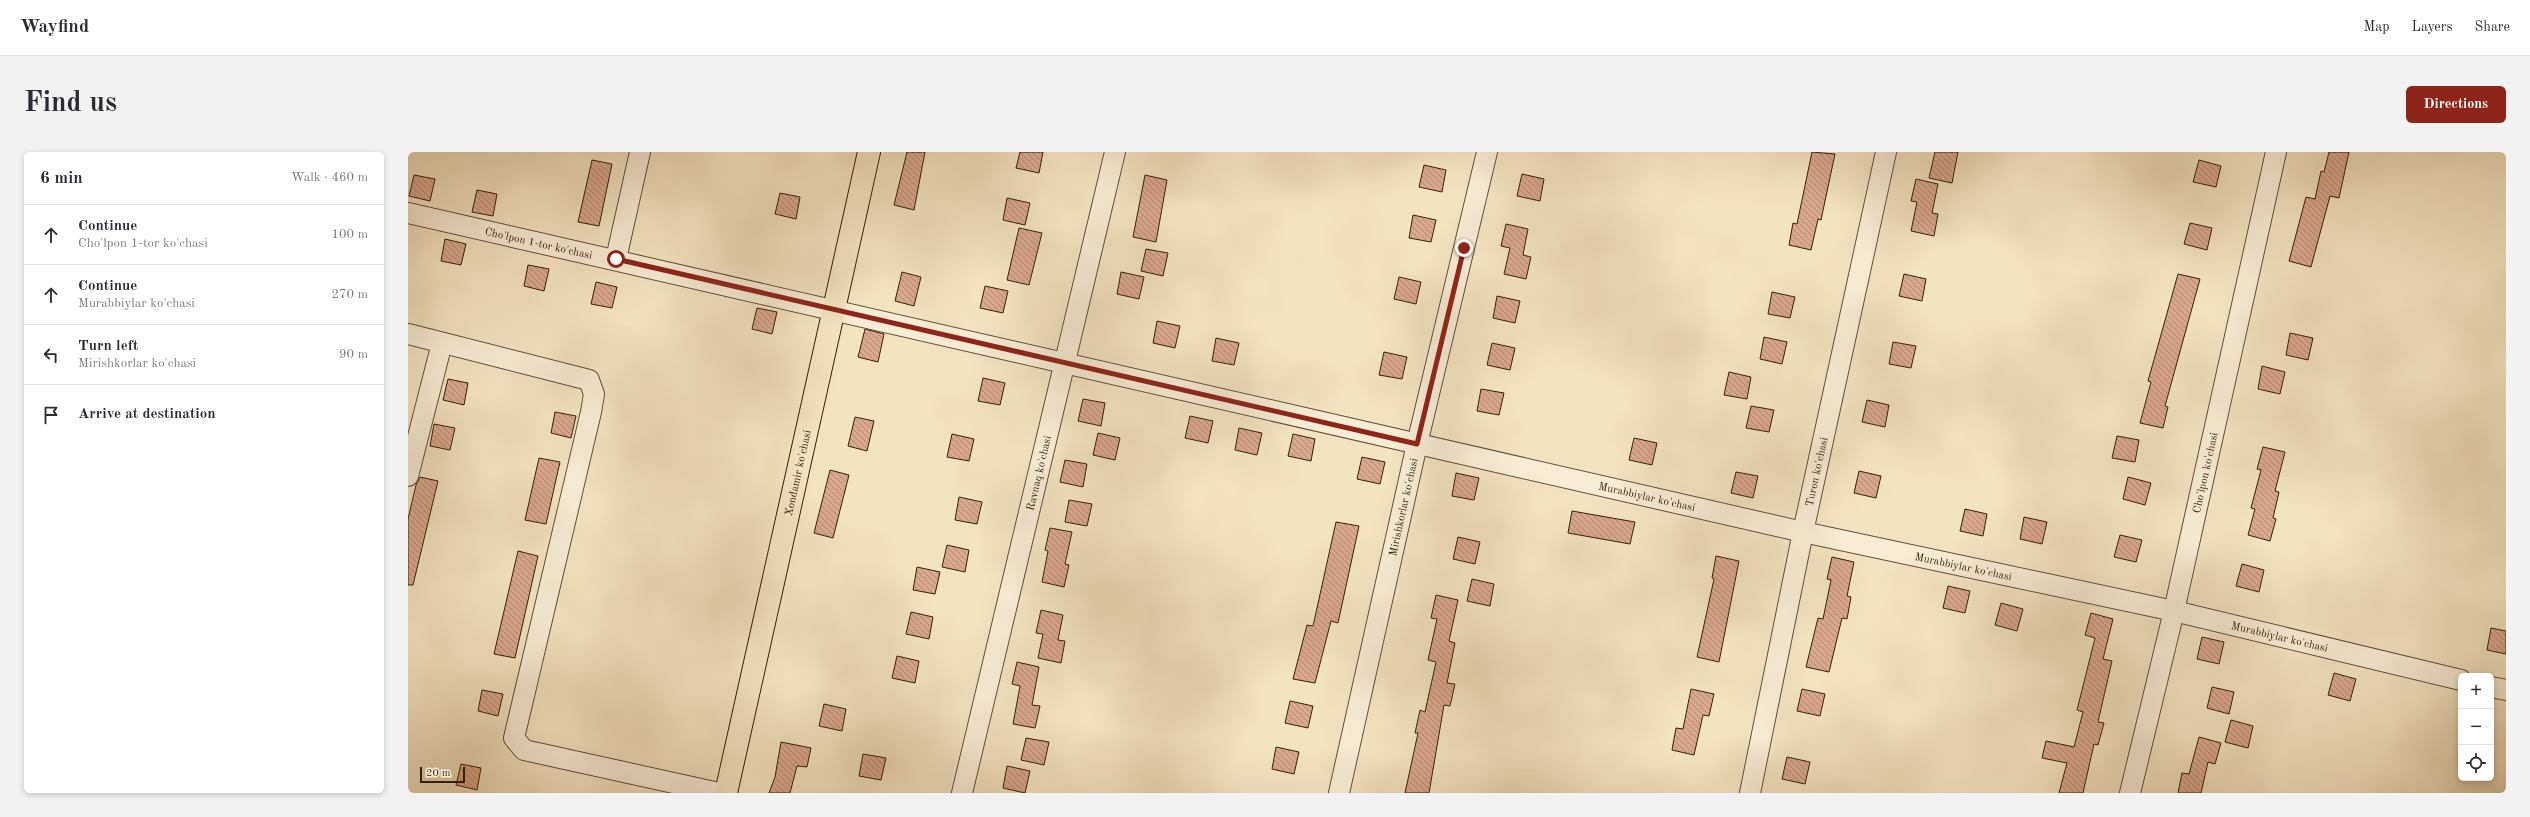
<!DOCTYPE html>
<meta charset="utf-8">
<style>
:root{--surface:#fff;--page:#f2f2f3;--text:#2b2b33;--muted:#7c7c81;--line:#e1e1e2;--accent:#8f2418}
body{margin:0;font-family:"Old Standard TT",serif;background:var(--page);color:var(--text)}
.controls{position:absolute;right:12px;bottom:12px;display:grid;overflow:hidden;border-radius:6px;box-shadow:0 2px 6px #0003}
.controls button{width:36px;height:36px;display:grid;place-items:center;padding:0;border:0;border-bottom:1px solid var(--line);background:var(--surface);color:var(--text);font:20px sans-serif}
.scale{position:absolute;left:12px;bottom:10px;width:45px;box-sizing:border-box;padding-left:4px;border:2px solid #35200b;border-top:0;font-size:11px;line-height:14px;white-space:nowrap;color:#35200b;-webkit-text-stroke:3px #f7edd6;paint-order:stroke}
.stop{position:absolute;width:12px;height:12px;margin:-9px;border:3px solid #8f2418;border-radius:50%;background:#fff}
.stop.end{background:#8f2418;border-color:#fff;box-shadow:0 1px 4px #0008}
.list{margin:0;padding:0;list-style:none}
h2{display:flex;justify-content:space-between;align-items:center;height:52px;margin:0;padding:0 16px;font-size:17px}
h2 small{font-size:13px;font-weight:400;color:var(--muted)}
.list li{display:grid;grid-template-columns:26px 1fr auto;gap:12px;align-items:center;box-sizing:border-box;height:60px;padding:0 16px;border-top:1px solid var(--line)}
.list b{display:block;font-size:15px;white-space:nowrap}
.list p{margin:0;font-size:13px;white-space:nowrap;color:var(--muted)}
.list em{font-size:13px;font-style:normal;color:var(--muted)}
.icon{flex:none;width:22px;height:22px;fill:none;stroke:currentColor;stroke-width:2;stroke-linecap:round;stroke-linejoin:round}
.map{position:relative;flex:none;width:2098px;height:641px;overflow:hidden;border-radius:6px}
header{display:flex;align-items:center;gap:24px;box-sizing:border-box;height:56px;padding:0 20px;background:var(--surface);border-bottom:1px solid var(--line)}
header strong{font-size:19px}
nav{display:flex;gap:22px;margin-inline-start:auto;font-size:14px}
.intro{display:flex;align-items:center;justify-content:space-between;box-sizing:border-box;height:96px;padding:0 24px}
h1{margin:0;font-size:28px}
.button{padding:10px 18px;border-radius:6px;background:var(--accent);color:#fff;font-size:14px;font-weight:700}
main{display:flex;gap:24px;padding:0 24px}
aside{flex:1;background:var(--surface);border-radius:6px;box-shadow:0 2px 6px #0003}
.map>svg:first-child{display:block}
.building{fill:url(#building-back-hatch);stroke:#35200b}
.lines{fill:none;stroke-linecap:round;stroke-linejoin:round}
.minor-casing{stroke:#645138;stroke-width:22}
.major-casing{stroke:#35200b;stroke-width:24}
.minor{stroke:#f7edd6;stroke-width:20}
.major{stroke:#f3e4c0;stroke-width:22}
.route{stroke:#8f2418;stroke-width:5}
.labels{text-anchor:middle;stroke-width:3.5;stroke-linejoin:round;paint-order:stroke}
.street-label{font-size:11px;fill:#35200b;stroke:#f7edd6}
</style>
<header>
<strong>Wayfind</strong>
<nav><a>Map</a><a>Layers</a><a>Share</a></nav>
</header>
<div class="intro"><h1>Find us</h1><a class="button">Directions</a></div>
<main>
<aside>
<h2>6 min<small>Walk · 460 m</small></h2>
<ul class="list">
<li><svg class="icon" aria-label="ahead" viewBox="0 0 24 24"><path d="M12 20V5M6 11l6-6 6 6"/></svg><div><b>Continue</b><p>Cho'lpon 1-tor ko'chasi</p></div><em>100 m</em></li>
<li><svg class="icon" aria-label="ahead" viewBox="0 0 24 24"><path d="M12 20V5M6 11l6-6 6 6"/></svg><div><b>Continue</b><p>Murabbiylar ko'chasi</p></div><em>270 m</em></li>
<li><svg class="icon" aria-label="left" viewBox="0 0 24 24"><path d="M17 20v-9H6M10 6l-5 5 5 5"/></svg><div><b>Turn left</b><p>Mirishkorlar ko'chasi</p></div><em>90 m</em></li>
<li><svg class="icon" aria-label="arrive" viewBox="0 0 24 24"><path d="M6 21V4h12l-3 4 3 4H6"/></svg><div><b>Arrive at destination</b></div></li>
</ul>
</aside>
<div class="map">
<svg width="2098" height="641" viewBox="0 0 2098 641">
<defs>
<pattern id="building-back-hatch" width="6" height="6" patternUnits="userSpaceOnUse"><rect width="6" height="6" fill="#daa88c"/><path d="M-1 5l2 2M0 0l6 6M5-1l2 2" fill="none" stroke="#b28871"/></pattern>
</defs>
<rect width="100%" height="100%" fill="#f3e4c0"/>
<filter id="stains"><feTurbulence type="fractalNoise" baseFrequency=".005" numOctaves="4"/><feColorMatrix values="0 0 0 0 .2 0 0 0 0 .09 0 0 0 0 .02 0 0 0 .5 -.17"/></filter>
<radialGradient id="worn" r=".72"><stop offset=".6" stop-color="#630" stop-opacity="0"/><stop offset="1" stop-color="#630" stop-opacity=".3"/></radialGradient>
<path class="building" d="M499,0H517L506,58L486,53Z
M612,0H635L631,21L608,16Z
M1404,0L1427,2L1413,68L1410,67L1403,98L1381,93L1385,71L1389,72Z
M1527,0H1550L1544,31L1521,26Z
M1921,0H1941L1931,46L1922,44L1903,115L1881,109L1898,45L1907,47L1913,19L1916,20Z
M184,8L204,12L191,74L170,70Z
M1791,8L1813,14L1808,35L1785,30Z
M1016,13L1038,18L1034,40L1011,35Z
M1114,22L1136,27L1132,49L1109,44Z
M6,23L27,27L22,49L1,44Z
M737,23L759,28L748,90L725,85Z
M1508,27L1530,32L1524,61L1530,62L1526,84L1503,79L1509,50L1503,49Z
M69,38L89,42L85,64L64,60Z
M372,41L392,45L388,67L367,62Z
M599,46L622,51L617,73L595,68Z
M1005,63L1028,68L1023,90L1001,86Z
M1782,71L1804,76L1799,98L1776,92Z
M1098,72L1120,77L1115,103L1123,105L1118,127L1096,122L1102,96L1093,94Z
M611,76L634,81L621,133L599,128Z
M37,87L58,92L53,113L33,109Z
M738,97L760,101L755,124L733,119Z
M120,113L141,117L136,139L116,134Z
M494,120L513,125L506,154L487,149Z
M713,120L736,125L731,147L709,142Z
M1496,122L1518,127L1514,149L1491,144Z
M1770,122L1792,127L1757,254L1760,255L1755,276L1732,271L1743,230L1740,229Z
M991,125L1013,130L1008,152L986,147Z
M188,130L209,135L204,156L183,152Z
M577,134L600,139L595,161L572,156Z
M1364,140L1387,145L1382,166L1360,162Z
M1089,144L1112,149L1107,171L1085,166Z
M349,156L369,160L364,182L344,177Z
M749,169L772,174L767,196L745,191Z
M457,177L476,182L470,210L450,205Z
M1882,181L1905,186L1900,208L1878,203Z
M1356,185L1379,190L1374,212L1352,207Z
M808,186L831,191L826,213L804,209Z
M1485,190L1508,194L1503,216L1481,212Z
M1084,191L1107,196L1102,218L1079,213Z
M976,200L999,205L994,227L971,223Z
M1854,214L1877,220L1872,242L1850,237Z
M1321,220L1343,225L1339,247L1316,243Z
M575,226L597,231L592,253L570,249Z
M40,227L60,231L56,253L35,248Z
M1073,237L1096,241L1091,263L1069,259Z
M675,247L697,251L693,274L670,269Z
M1459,248L1481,253L1477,275L1454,270Z
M1343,254L1366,258L1361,280L1338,276Z
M147,260L168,264L163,286L143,281Z
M782,264L805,269L800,291L777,286Z
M447,265L466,269L459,299L440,294Z
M26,272L47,276L42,298L22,294Z
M831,276L854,281L849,303L827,298Z
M690,281L712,286L707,308L685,303Z
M544,282L566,287L561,309L539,305Z
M885,282L907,287L903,309L880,304Z
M1709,284L1731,288L1727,310L1704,306Z
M1226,286L1249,291L1244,313L1221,308Z
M1855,295L1877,300L1867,339L1871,340L1865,366L1868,367L1862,389L1840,383L1847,357L1843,356L1853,318L1849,317Z
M954,305L977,310L972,332L949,327Z
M131,306L152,310L138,372L117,368Z
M657,308L679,312L675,335L652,330Z
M422,318L441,323L425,386L406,381Z
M1451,319L1473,324L1468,346L1446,341Z
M1328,320L1350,324L1345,346L1323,341Z
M1048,321L1071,326L1066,348L1044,344Z
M12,325L30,329L5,433H0V367L8,333Z
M1720,325L1743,331L1737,353L1715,347Z
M551,345L574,350L569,372L547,368Z
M661,348L684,352L679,374L657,370Z
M1557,357L1579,362L1575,384L1552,379Z
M1164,359L1227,370L1222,392L1160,381Z
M1616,365L1639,370L1634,392L1612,387Z
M928,370L951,374L930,471L923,469L907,531L885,527L899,473L905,474Z
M642,376L664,380L657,412L661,413L656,435L634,430L640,399L637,398Z
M1712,383L1734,388L1728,410L1706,405Z
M1050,385L1072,390L1067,412L1045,407Z
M539,393L561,398L557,420L534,415Z
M110,399L130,404L107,506L86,502Z
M1308,404L1331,409L1311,510L1289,505L1306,427L1304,426Z
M1424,405L1446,410L1439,444L1443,445L1439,467L1434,466L1421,520L1398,515L1410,466L1415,467L1423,428L1419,427Z
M1834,412L1856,418L1851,440L1828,434Z
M509,415L532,420L527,442L505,438Z
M1064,427L1086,432L1082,454L1059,449Z
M1540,434L1562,439L1557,461L1535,456Z
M1028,443L1050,448L1041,489L1047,491L1039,531L1047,532L1042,554L1036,553L1021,641H997L1010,581H1007L1012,558L1017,560L1028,510L1020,508L1029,467L1023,466Z
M1593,451L1615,457L1609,479L1587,473Z
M633,458L655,463L650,488L657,489L653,511L630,506L635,482L628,481Z
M503,460L525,465L521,487L498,482Z
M1683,461L1705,467L1695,507L1704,509L1690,570L1696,571L1690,593L1686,592L1675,641H1651L1659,611L1634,606L1638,589L1666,595L1675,560L1669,558L1687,486L1677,483Z
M2083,476L2098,479V502L2079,498Z
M1794,485L1816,490L1811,512L1789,507Z
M489,504L511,509L507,531L484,526Z
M609,510L631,515L624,553L632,554L627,576L605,572L612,534L604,532Z
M1926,521L1948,527L1942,549L1920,543Z
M1804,535L1826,540L1821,562L1799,556Z
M1283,537L1306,542L1301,564L1295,563L1286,603L1264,598L1268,576L1275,577Z
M1394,537L1417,542L1412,564L1389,559Z
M74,538L95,542L90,564L70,559Z
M882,549L905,554L900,576L877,571Z
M416,552L438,557L434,579L411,574Z
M1823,568L1845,574L1840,596L1817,590Z
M1791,585L1813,591L1807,612L1800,610L1793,641H1770L1774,621L1781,622Z
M618,586L641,590L636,613L613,608Z
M373,590L403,596L399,615L389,614L382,641H361L367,625Z
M868,595L891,600L886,622L864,617Z
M455,602L478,606L473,628L451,624Z
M1379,605L1402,610L1397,632L1374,627Z
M53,612L73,616L69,638L48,633Z
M599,614L622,619L617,641L595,636Z"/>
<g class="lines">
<g class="minor-casing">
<g id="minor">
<path id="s1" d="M0,61L1395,380L1766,459L2053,528"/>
<path d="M208,107L232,0"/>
<path d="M0,182L181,228L186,242L183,260L106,586L116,598L311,641"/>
<path d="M0,324L34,191"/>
<path d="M2083,535L2098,538"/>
<path id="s2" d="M554,641L707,0"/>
<path id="s3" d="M931,641L1009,292L1079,0"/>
<path id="s4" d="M1342,641L1395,380L1478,0"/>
<path id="s5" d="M1722,641L1766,459L1868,0"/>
</g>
</g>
<g class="major-casing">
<g id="major">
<path id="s6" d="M318,641L461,0"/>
</g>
</g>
<use href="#minor" class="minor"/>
<use href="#major" class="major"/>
</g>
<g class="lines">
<path class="route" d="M208,107L1009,292L1056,96"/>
</g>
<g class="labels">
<g class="street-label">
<text dy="4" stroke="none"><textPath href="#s1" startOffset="134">Cho'lpon 1-tor ko'chasi</textPath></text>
<text dy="4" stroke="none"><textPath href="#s6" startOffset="328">Xondamir ko'chasi</textPath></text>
<text dy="4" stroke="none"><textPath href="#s2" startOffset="329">Ravnaq ko'chasi</textPath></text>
<text dy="4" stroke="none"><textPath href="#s4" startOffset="328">Turon ko'chasi</textPath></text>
<text dy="4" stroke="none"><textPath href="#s5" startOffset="329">Cho'lpon ko'chasi</textPath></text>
<text dy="4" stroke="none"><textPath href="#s1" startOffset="1271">Murabbiylar ko'chasi</textPath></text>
<text dy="4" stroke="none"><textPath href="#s3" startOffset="293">Mirishkorlar ko'chasi</textPath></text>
<text dy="4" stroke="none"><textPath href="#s1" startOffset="1595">Murabbiylar ko'chasi</textPath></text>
<text dy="4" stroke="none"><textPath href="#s1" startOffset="1919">Murabbiylar ko'chasi</textPath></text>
</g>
</g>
<rect width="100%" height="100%" filter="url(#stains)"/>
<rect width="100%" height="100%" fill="url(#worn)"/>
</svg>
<div class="controls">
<button>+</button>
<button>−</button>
<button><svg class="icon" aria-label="locate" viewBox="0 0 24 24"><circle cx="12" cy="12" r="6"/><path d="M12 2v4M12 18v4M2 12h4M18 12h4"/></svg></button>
</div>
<div class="scale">20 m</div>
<div class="stop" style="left:208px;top:107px"></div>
<div class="stop end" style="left:1056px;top:96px"></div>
</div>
</main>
